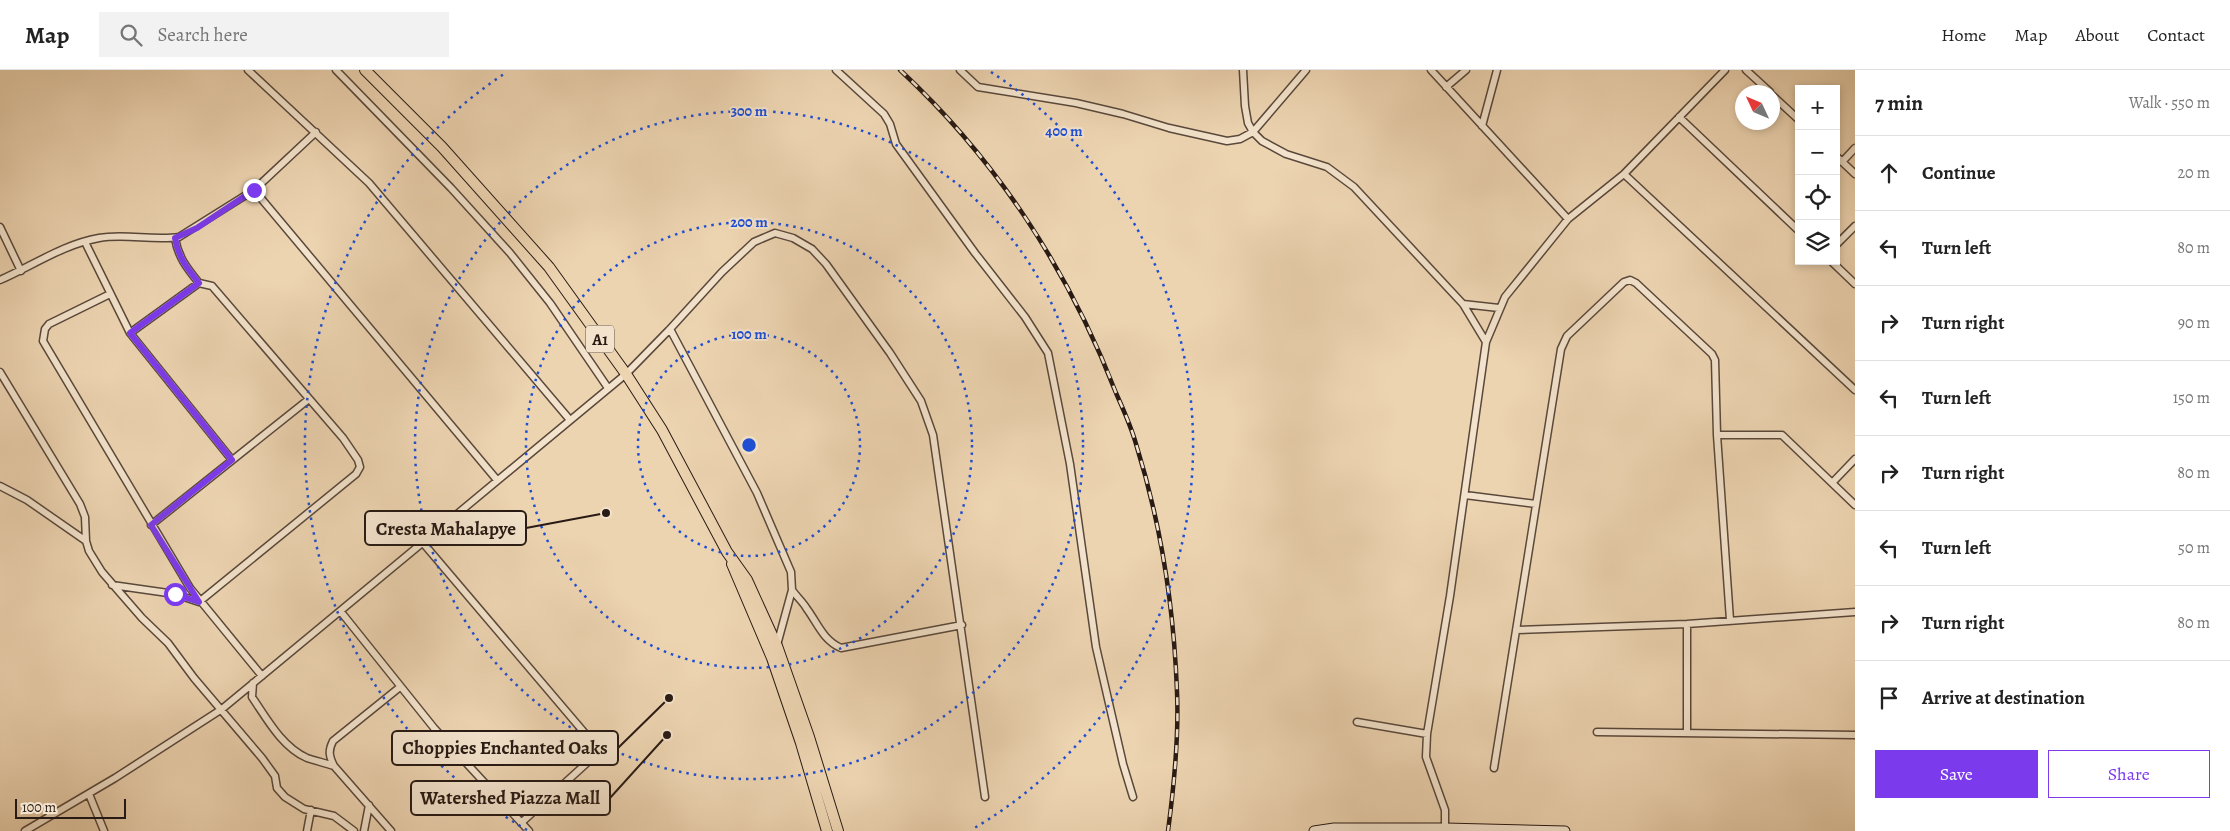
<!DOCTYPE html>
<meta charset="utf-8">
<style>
:root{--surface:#fff;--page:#f2f2f2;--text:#222;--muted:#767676;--line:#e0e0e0;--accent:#7c3aed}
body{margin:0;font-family:Alegreya,serif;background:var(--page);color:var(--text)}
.controls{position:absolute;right:15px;top:15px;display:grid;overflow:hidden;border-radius:0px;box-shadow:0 2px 8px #0003}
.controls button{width:45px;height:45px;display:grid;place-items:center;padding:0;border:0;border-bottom:1px solid var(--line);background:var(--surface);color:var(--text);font:25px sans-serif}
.compass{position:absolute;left:1735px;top:15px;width:45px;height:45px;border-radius:50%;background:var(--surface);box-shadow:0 2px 8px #0003;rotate:314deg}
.scale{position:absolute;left:15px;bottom:12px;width:111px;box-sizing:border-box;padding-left:5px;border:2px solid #281a14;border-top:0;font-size:14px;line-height:18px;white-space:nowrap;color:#281a14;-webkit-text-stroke:4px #f3e3cc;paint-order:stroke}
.stop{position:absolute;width:15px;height:15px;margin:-11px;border:4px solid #7c3aed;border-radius:50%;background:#fff}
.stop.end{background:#7c3aed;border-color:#fff;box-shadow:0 1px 5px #0008}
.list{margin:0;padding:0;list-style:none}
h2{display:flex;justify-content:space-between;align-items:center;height:65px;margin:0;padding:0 20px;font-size:21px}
h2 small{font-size:16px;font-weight:400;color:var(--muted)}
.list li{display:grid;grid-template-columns:32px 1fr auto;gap:15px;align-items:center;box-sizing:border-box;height:75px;padding:0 20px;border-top:1px solid var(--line)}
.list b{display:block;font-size:19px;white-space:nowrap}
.list em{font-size:16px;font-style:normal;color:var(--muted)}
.actions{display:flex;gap:10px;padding:15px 20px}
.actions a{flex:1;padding:11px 0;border:1px solid var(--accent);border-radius:0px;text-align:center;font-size:18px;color:var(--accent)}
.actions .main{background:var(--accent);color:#fff}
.icon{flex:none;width:28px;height:28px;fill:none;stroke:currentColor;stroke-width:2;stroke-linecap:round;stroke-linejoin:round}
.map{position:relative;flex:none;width:1855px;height:761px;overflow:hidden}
header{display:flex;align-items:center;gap:30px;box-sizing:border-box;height:70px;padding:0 25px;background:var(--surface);border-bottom:1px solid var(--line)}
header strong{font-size:24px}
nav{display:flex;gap:28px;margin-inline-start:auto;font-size:18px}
.search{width:350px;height:45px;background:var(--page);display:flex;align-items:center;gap:12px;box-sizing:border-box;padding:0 18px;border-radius:0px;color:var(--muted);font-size:19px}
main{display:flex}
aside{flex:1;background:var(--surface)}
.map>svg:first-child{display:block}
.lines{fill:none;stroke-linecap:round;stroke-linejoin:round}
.minor-casing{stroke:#59483b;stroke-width:9}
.secondary-casing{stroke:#281a14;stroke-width:11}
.trunk-casing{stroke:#281a14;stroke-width:12}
.minor{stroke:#f3e3cc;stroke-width:6}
.secondary{stroke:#f3e3cc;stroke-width:9}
.trunk{stroke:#edd4b1;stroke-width:10}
.rail-casing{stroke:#281a14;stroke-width:4.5}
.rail{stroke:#f3e3cc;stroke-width:2.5;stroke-dasharray:8;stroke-linecap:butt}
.route{stroke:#7c3aed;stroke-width:6}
.ring{fill:none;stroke:#1d4ed8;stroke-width:2.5;stroke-dasharray:2.5 5}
.labels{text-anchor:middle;stroke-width:4;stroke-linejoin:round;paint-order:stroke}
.shield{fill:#f3e3cc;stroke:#65564b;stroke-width:1}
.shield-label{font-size:16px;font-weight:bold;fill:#281a14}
.centre{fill:#1d4ed8;stroke:#f3e3cc;stroke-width:2.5}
.ring-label{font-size:15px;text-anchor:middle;font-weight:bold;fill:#1d4ed8;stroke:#f3e3cc;stroke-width:4;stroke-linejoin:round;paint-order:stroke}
.leader{fill:none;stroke:#281a14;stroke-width:2}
.callout-dot{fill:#281a14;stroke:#f3e3cc;stroke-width:2}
.callout{fill:#f3e3cc;stroke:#281a14;stroke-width:2}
.callout-label{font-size:19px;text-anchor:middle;font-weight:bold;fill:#281a14}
</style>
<header>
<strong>Map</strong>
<div class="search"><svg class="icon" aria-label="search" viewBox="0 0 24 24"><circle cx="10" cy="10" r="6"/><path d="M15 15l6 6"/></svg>Search here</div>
<nav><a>Home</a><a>Map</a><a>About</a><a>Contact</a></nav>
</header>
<main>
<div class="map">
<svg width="1855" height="761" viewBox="0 0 1855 761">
<rect width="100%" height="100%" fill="#edd4b1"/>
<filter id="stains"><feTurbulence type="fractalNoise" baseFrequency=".004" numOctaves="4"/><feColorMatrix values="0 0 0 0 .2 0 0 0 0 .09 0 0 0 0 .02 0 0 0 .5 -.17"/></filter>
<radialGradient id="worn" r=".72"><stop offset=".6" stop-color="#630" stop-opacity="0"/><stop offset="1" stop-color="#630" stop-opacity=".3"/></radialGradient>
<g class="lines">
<g class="minor-casing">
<path id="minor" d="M248,0L369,113L570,350
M336,0L451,118L510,183L550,233L608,318
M836,0L884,44L890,54L896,74L975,183L1025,247L1048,283L1070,394L1096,577L1123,694L1133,727
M960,0L978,17L1076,33L1123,44L1169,58L1227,71L1240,69L1253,62L1306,0
M1243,0L1245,36L1248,53L1253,62L1262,71L1286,84L1327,97L1354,117L1463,234L1486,272
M1431,0L1568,149
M1746,0L1770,22
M1446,17L1466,0
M1772,25L1799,50
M1679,47L1799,161
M1482,56L1497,0
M1836,86L1855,104
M1842,92L1855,78
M1624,104L1855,320
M254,120L497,410
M0,157L21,201
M175,168C178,187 187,198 199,213
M85,172L130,263L232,390
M1836,175L1855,156
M1831,191L1855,214
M0,210C32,196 64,174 99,168C125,163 152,171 179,167L254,120L316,62
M110,224L49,254L45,259L43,271L190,518L262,606
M1463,234L1499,238
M670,259L757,423L791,502L792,520L777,575
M0,302L80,434L85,447L86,471L89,481L102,502L142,548L168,573L194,608L262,688L275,706L277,718L285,727L304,739L334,746L354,761
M1717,365H1782L1855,435
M1832,413L1855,389
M0,416L27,430L86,471
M1465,425L1536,434
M151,455L309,329
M423,473L594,674L595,682L589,691L521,753
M112,515L175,524L199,532L356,404L360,397L358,390L343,368L212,216L199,213L130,263
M792,520C797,527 803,532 807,539C818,554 823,570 841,578L962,555
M341,542L434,658L529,761
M1687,554V663
M1516,560L1687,554L1855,542
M253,613L252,627C267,649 282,677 307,688C316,691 325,693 334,696
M1357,652L1427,664
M1597,662L1855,665
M1494,698L1561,279L1567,266L1624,212L1630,210L1636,213L1712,284L1715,290L1717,365L1730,550
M89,724L104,761
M1445,760V740L1426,687L1427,664L1450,526L1486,272L1505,227L1568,149L1624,104L1725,0
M25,761L115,708L222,639L626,304L670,259L722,202L754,172L775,163L793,168L812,179L826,194L890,283L921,331L933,365L985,727
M307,761L311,740
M364,761L369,735
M391,761L334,696C329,686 328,681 333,671L400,617"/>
</g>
<g class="secondary-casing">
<path id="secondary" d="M1314,761L1334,758H1445L1565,761"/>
</g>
<g class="trunk-casing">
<path id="trunk" d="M365,0L442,77L549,197L626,304L662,360L727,482L747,510L777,576L809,667L838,761
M732,494L772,588L801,673L827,761"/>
</g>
<use href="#minor" class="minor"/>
<use href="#secondary" class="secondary"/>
<use href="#trunk" class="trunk"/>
<g class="rail-casing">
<path id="rail" d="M900,0C996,89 1069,201 1116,323C1123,339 1131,356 1136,374C1161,454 1174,539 1177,622C1179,668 1174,716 1168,761"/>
</g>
<use href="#rail" class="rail"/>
</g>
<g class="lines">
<path class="route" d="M175,524L199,532L151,455L232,390L130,263L199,213C187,198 178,187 175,168L197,158L254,120"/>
</g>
<g class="ring">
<circle cx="749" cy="375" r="111"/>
<circle cx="749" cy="375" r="223"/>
<circle cx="749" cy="375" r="334"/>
<path d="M527 760A445 445 0 0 1 507 2M991 2A445 445 0 0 1 971 760"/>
</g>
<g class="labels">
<rect class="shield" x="586" y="255.5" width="28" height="27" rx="4"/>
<g class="shield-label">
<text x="600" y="275">A1</text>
</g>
</g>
<circle cx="749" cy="375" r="8" class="centre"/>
<g class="ring-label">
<text x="749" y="46">300 m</text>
<text x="1064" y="66">400 m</text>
<text x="749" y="157">200 m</text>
<text x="749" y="269">100 m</text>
</g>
<path class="leader" d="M606 443L526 458M669 628L618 678M667 665L610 728"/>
<g class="callout-dot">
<circle cx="606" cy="443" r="5"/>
<circle cx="669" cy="628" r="5"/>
<circle cx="667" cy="665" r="5"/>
</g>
<g class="callout">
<rect x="365" y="441" width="161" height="34" rx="5"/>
<rect x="392" y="661" width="226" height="34" rx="5"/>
<rect x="411" y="711" width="199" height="34" rx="5"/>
</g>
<g class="callout-label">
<text x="446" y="465">Cresta Mahalapye</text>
<text x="505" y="684">Choppies Enchanted Oaks</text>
<text x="510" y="734">Watershed Piazza Mall</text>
</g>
<rect width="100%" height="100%" filter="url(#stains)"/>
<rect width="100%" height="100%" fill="url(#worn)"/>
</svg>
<div class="controls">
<button>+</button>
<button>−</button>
<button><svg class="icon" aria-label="locate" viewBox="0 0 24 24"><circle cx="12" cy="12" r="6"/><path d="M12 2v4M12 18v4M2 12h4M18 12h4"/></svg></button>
<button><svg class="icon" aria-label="layers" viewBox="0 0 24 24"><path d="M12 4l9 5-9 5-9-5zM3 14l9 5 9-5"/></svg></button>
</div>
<svg class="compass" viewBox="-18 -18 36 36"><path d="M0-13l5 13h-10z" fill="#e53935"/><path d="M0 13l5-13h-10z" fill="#767676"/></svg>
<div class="scale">100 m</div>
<div class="stop" style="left:175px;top:524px"></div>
<div class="stop end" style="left:254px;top:120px"></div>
</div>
<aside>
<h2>7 min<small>Walk · 550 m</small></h2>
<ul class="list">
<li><svg class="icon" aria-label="ahead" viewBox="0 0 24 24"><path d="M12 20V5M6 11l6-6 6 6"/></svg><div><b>Continue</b></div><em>20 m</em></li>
<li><svg class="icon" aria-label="left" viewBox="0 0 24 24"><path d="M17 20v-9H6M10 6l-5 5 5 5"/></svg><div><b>Turn left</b></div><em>80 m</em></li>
<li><svg class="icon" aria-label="right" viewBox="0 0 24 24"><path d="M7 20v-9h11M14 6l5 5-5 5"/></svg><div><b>Turn right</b></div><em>90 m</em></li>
<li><svg class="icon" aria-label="left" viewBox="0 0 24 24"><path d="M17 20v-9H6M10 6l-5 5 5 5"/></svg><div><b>Turn left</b></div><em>150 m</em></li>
<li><svg class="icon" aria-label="right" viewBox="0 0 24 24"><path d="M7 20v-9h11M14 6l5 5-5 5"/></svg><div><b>Turn right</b></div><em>80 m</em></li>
<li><svg class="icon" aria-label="left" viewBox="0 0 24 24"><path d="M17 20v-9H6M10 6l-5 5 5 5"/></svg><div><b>Turn left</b></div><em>50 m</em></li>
<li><svg class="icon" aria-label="right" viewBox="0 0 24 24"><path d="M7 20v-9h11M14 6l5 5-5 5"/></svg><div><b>Turn right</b></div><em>80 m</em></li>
<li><svg class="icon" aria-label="arrive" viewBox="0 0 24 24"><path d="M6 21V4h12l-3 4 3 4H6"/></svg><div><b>Arrive at destination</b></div></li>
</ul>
<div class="actions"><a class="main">Save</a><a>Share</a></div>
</aside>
</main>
